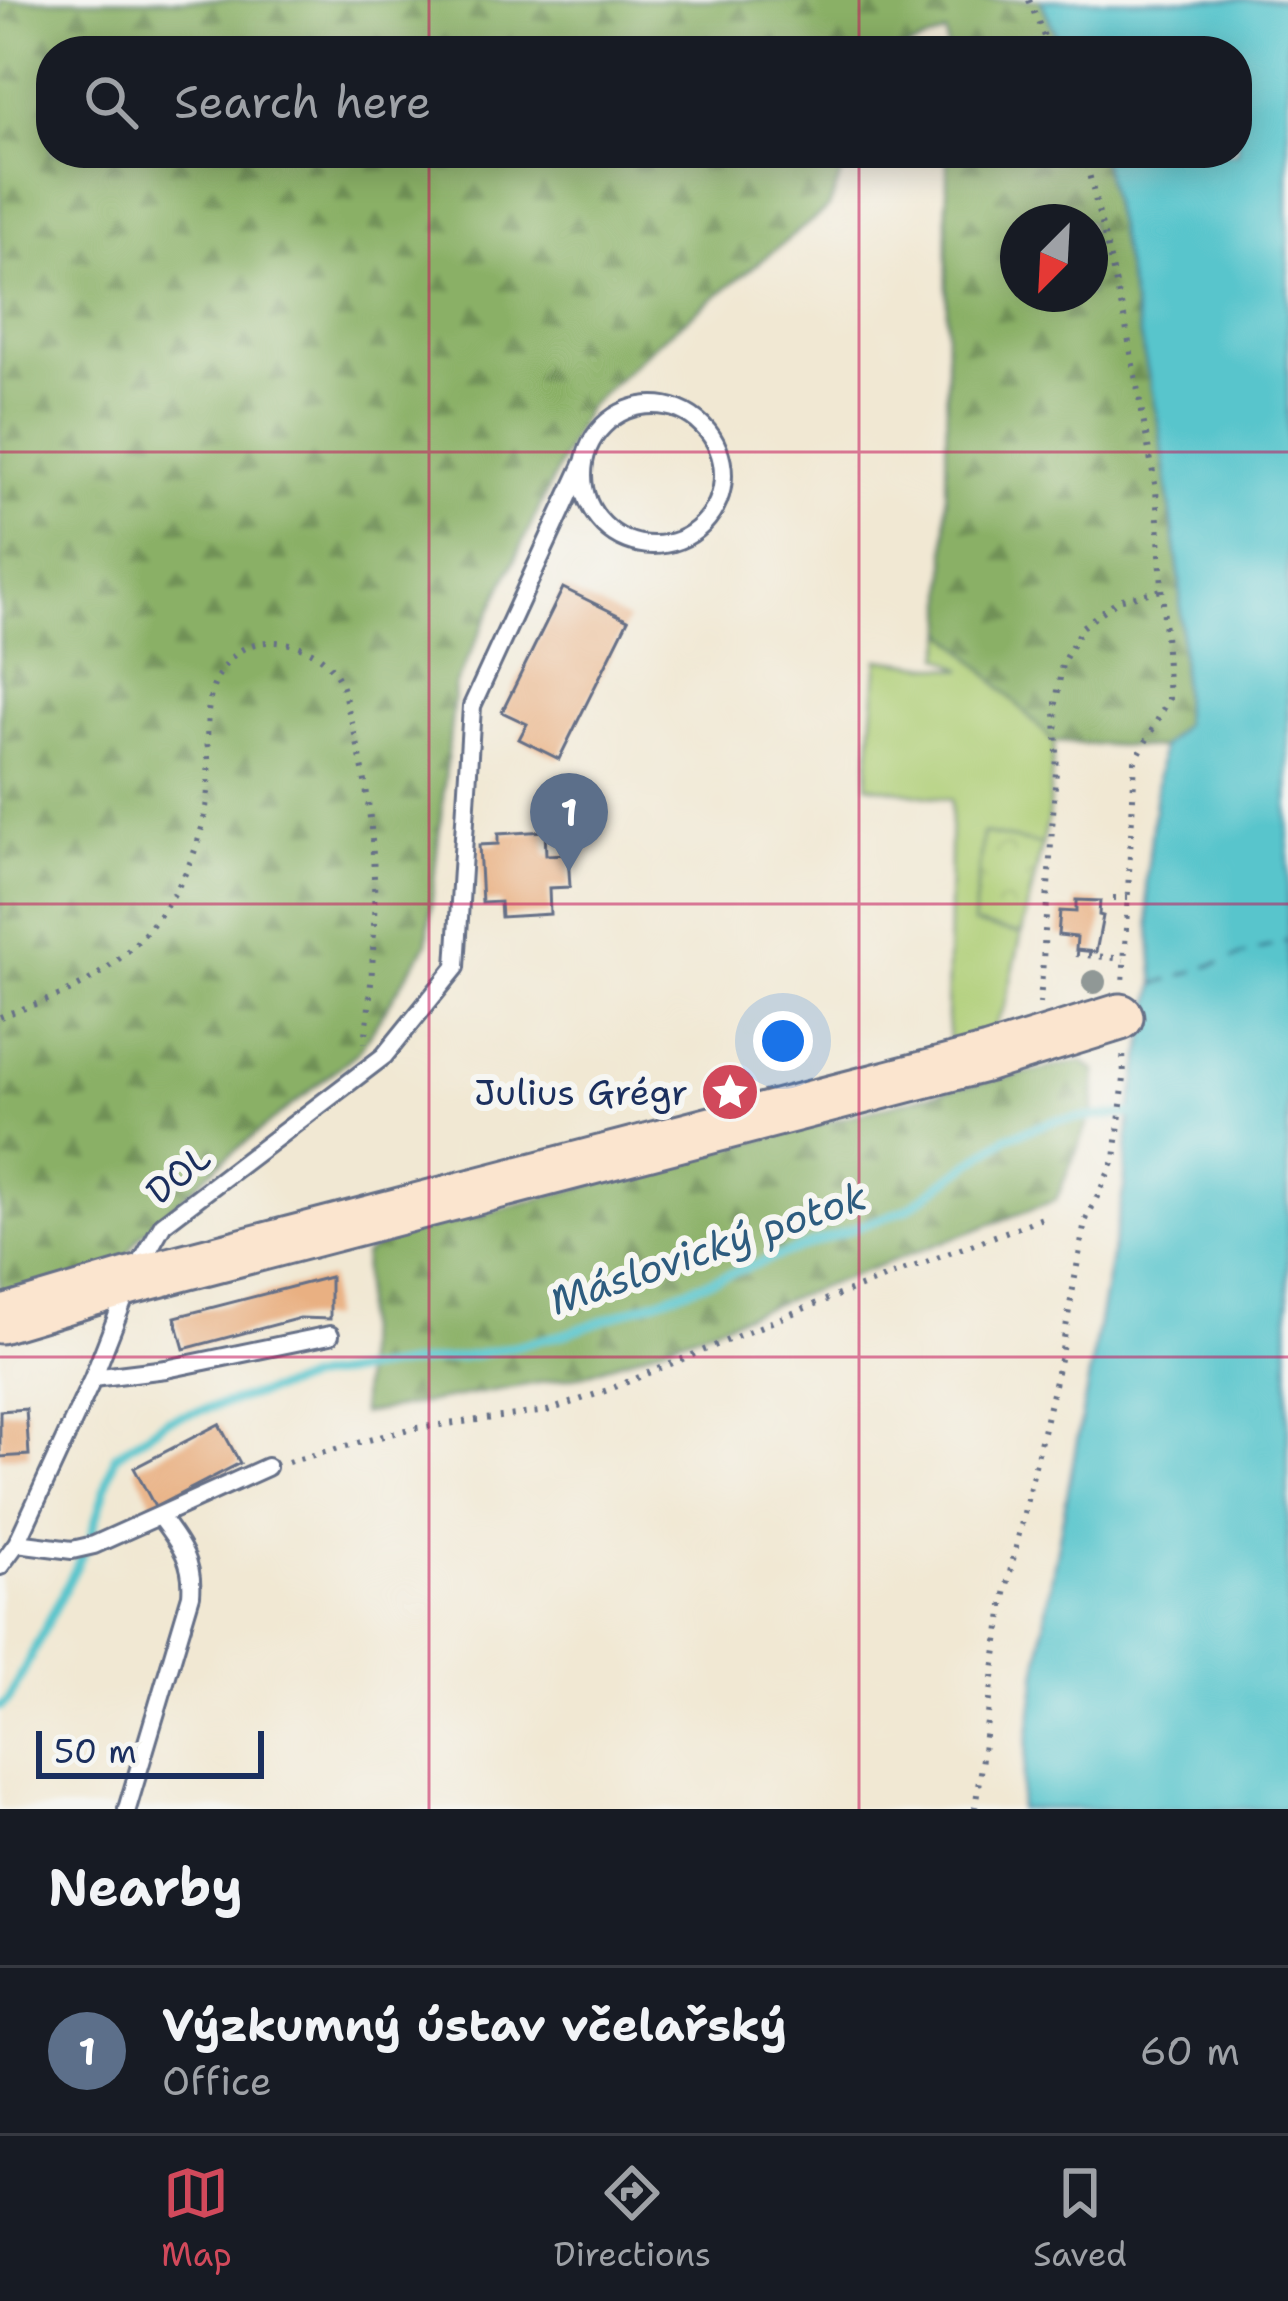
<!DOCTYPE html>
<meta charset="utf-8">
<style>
:root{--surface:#171b24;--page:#20242c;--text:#f1f3f6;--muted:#9ea1a6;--line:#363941;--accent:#d1495b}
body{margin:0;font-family:"Shantell Sans",sans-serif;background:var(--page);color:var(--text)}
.compass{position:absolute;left:1000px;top:204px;width:108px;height:108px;border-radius:50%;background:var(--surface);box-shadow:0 6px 30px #0003;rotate:204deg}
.scale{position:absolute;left:36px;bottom:30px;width:228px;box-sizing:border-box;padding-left:12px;border:6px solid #1b2f5e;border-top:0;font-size:33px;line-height:42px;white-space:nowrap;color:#1b2f5e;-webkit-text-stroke:9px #f6f6f2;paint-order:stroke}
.you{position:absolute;left:783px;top:1041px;width:42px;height:42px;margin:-30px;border:9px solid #fff;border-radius:50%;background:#1a73e8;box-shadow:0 0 0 18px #1a73e833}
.badge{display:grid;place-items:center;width:78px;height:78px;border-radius:50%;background:var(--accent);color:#fff;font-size:39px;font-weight:700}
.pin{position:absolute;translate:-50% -99px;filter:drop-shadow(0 3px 6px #0008)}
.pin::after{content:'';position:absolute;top:63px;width:42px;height:36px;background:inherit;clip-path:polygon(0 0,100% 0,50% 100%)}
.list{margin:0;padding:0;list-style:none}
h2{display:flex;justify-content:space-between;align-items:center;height:156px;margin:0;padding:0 48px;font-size:51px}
h2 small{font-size:39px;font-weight:400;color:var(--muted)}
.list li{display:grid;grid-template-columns:78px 1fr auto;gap:36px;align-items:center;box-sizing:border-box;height:168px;padding:0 48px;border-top:3px solid var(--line)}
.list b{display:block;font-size:45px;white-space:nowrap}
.list p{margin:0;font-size:39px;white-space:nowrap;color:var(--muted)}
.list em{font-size:39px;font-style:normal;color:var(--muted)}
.icon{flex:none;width:66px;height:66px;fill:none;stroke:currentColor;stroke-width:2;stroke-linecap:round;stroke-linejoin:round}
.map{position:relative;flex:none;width:1288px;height:1809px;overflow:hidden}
.search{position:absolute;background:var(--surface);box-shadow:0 6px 30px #0003;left:36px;right:36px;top:36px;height:132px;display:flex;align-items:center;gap:30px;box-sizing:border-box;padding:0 42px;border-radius:48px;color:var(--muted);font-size:45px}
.sheet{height:324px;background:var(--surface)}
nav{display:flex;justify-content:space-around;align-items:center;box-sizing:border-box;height:168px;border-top:3px solid var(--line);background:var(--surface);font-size:33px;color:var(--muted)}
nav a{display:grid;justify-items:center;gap:6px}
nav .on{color:var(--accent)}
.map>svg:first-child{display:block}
.grass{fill:#aecd74;stroke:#647e69;stroke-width:3}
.forest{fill:url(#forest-firs);stroke:#527062;stroke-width:3;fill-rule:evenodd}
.park{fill:url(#park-crowns);stroke:#647e69;stroke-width:3}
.water{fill:#58c5cc;stroke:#3a7a95;stroke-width:3}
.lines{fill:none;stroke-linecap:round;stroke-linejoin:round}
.stream{stroke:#58c5cc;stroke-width:9}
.ferry{stroke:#2d5c7f;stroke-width:3;stroke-dasharray:15 12;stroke-linecap:butt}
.building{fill:#e9b082}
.lane-casing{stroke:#667087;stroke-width:22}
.secondary-casing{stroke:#667087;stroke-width:51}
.path{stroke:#667087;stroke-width:6;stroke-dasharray:3 9;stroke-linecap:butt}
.lane{stroke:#fff;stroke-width:16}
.secondary{stroke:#fbe5cf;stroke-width:45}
.tree{fill:#909896}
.grid{fill:none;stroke:#c2185b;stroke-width:3;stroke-opacity:0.55}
.labels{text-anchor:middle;stroke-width:12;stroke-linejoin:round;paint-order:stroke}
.poi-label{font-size:36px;fill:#1b2f5e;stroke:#f6f6f2;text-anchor:end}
.street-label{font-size:36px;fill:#1b2f5e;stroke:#f6f6f2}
.water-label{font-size:39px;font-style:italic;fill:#2d5c7f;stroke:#f6f6f2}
</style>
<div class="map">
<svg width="1288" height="1809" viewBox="0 0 1288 1809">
<defs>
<pattern id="forest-firs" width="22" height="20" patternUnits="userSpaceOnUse" patternTransform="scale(3)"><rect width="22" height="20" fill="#8ab066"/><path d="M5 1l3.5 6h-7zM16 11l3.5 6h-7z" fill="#709057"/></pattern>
<pattern id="park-crowns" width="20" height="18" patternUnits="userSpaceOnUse" patternTransform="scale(3)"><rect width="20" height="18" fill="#aecd74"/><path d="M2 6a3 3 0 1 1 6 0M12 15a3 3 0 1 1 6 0" fill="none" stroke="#95b067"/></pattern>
</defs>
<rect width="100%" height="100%" fill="#f6f6f2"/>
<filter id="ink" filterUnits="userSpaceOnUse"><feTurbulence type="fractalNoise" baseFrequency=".00833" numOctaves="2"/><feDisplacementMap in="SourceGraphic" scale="24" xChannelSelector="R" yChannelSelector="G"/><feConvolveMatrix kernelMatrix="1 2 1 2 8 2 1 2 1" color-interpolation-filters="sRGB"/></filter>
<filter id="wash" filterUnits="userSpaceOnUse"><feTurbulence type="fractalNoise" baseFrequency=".004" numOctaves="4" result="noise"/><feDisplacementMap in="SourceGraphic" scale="48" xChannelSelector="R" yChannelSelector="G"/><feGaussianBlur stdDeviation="2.7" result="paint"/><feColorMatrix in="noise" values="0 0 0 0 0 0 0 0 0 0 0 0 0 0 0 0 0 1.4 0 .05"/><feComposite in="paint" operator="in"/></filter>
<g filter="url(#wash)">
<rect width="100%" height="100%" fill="#f1e8d3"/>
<path class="grass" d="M946,632L1054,742L1048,820L1005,1006L988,1039L950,1053L947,1018L951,800L867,785L878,659L964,670L941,656Z"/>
<path class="forest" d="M0,0H1041L1063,51H947L946,33L902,51H51V153H849L829,207L654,345L586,409L455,686L427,944L358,1052L220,1163L139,1237L119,1267L0,1298Z
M947,153H1101L1160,430L1180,581L1183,724L1161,748L1054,742L946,632ZM1018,222H1090V294H1018Z
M1082,1061L1096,1072L1093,1112L1056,1200L584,1375L361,1414L364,1255L385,1240L947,1090Z"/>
<path class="park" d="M983,833L1042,845L1021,934L973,924Z"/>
<path class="water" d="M1041,0H1288V1809H1019L1047,1603L1124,1188L1130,1114L1155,984L1146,882L1161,748L1183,724L1180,581L1160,430L1101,153H1237V51H1063Z"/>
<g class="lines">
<path class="stream" d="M0,1707L9,1699L90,1540L115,1456L167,1420L318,1377L475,1355L565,1334L907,1209L1007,1137L1057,1120L1130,1114L1141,1119"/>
<path class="ferry" d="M1155,984L1288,940"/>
</g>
<g id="blocks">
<path class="building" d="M563,588L628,620L559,759L519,739L527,724L502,712Z
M545,831L546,855L568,854L570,887L549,888L550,914L501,917L500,902L482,903L479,845L498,844V834Z
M1076,900L1100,901L1099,915L1103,916L1096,952L1076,950L1077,937L1058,935L1060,911L1076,912Z
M330,1277V1319L300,1318L184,1349L175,1317Z
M26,1409L29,1455L0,1457V1411Z
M219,1424L240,1463L155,1507L134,1468Z"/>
</g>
</g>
<g filter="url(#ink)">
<use href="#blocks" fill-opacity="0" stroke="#667087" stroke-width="3"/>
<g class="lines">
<g class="lane-casing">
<path id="lane" d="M583 475a70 70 0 1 1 140 0a70 70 0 1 1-140 0Z
M93,1378L166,1369L330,1335
M17,1543L72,1550L94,1545L267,1467
M0,1566L17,1543L93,1378L131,1281L163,1224L384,1056L456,967L472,706L584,462
M127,1809L191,1595C194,1561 180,1544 160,1517"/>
</g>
<g class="secondary-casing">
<path id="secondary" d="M0,1320L131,1281L988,1058L1120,1017"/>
</g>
<path class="path" d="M1029,0L1050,51
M1084,153L1125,321L1156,489L1169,699L1135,761L1123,984
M1113,898H1129
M1076,954L1124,959
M1040,1004L1057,756L1056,703L1062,664L1082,627L1118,600L1162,590
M0,1017C25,1007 53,1000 77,987C148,950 203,870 208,789C211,744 196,695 231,658C247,642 268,639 290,644C308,648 324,657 335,673C343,684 346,702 350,716C381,822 378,934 365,1043
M288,1462L409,1429L547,1411L608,1390L815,1304L1048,1216
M975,1809L1004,1598L1061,1355L1085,1222L1115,1159L1124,1078L1123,1051"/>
<use href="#lane" class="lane"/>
<use href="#secondary" class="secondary"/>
</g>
<circle class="tree" cx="1094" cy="982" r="12"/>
</g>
<path class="grid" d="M429,0V51M859,0V51M429,153V1809M859,153V1809M0,452H1288M0,904H1288M0,1357H1288"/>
<defs>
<g id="sight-disc" transform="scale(3)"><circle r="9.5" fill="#d1495b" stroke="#f6f6f2"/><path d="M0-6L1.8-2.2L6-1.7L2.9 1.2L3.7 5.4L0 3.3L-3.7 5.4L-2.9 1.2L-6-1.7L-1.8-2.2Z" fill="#fff"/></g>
</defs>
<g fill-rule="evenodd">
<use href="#sight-disc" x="730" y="1092"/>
</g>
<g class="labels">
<g class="poi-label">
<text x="688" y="1105">Julius Grégr</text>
</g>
<g class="street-label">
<text transform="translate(178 1174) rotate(-39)" y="13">DOL</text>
</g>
<g class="water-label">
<text transform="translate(708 1248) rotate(-19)" y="14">Máslovický potok</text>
</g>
</g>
</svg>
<svg class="compass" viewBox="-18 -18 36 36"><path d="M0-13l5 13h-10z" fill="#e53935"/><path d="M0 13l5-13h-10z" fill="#9ea1a6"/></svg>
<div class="scale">50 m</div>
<div class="you"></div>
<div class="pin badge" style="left:569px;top:872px;background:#5c6f8a">1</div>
<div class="search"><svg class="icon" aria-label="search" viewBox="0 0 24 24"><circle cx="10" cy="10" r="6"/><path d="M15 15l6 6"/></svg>Search here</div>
</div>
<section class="sheet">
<h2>Nearby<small></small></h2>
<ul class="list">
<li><span class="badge" style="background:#5c6f8a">1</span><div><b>Výzkumný ústav včelařský</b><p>Office</p></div><em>60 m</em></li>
</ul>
</section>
<nav>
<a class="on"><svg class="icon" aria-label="map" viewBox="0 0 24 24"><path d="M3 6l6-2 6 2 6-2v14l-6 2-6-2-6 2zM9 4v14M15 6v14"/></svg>Map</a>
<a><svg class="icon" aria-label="directions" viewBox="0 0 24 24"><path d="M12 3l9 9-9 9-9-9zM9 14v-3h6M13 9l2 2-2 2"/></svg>Directions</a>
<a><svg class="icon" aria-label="saved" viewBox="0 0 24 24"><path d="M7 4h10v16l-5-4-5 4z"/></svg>Saved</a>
</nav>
